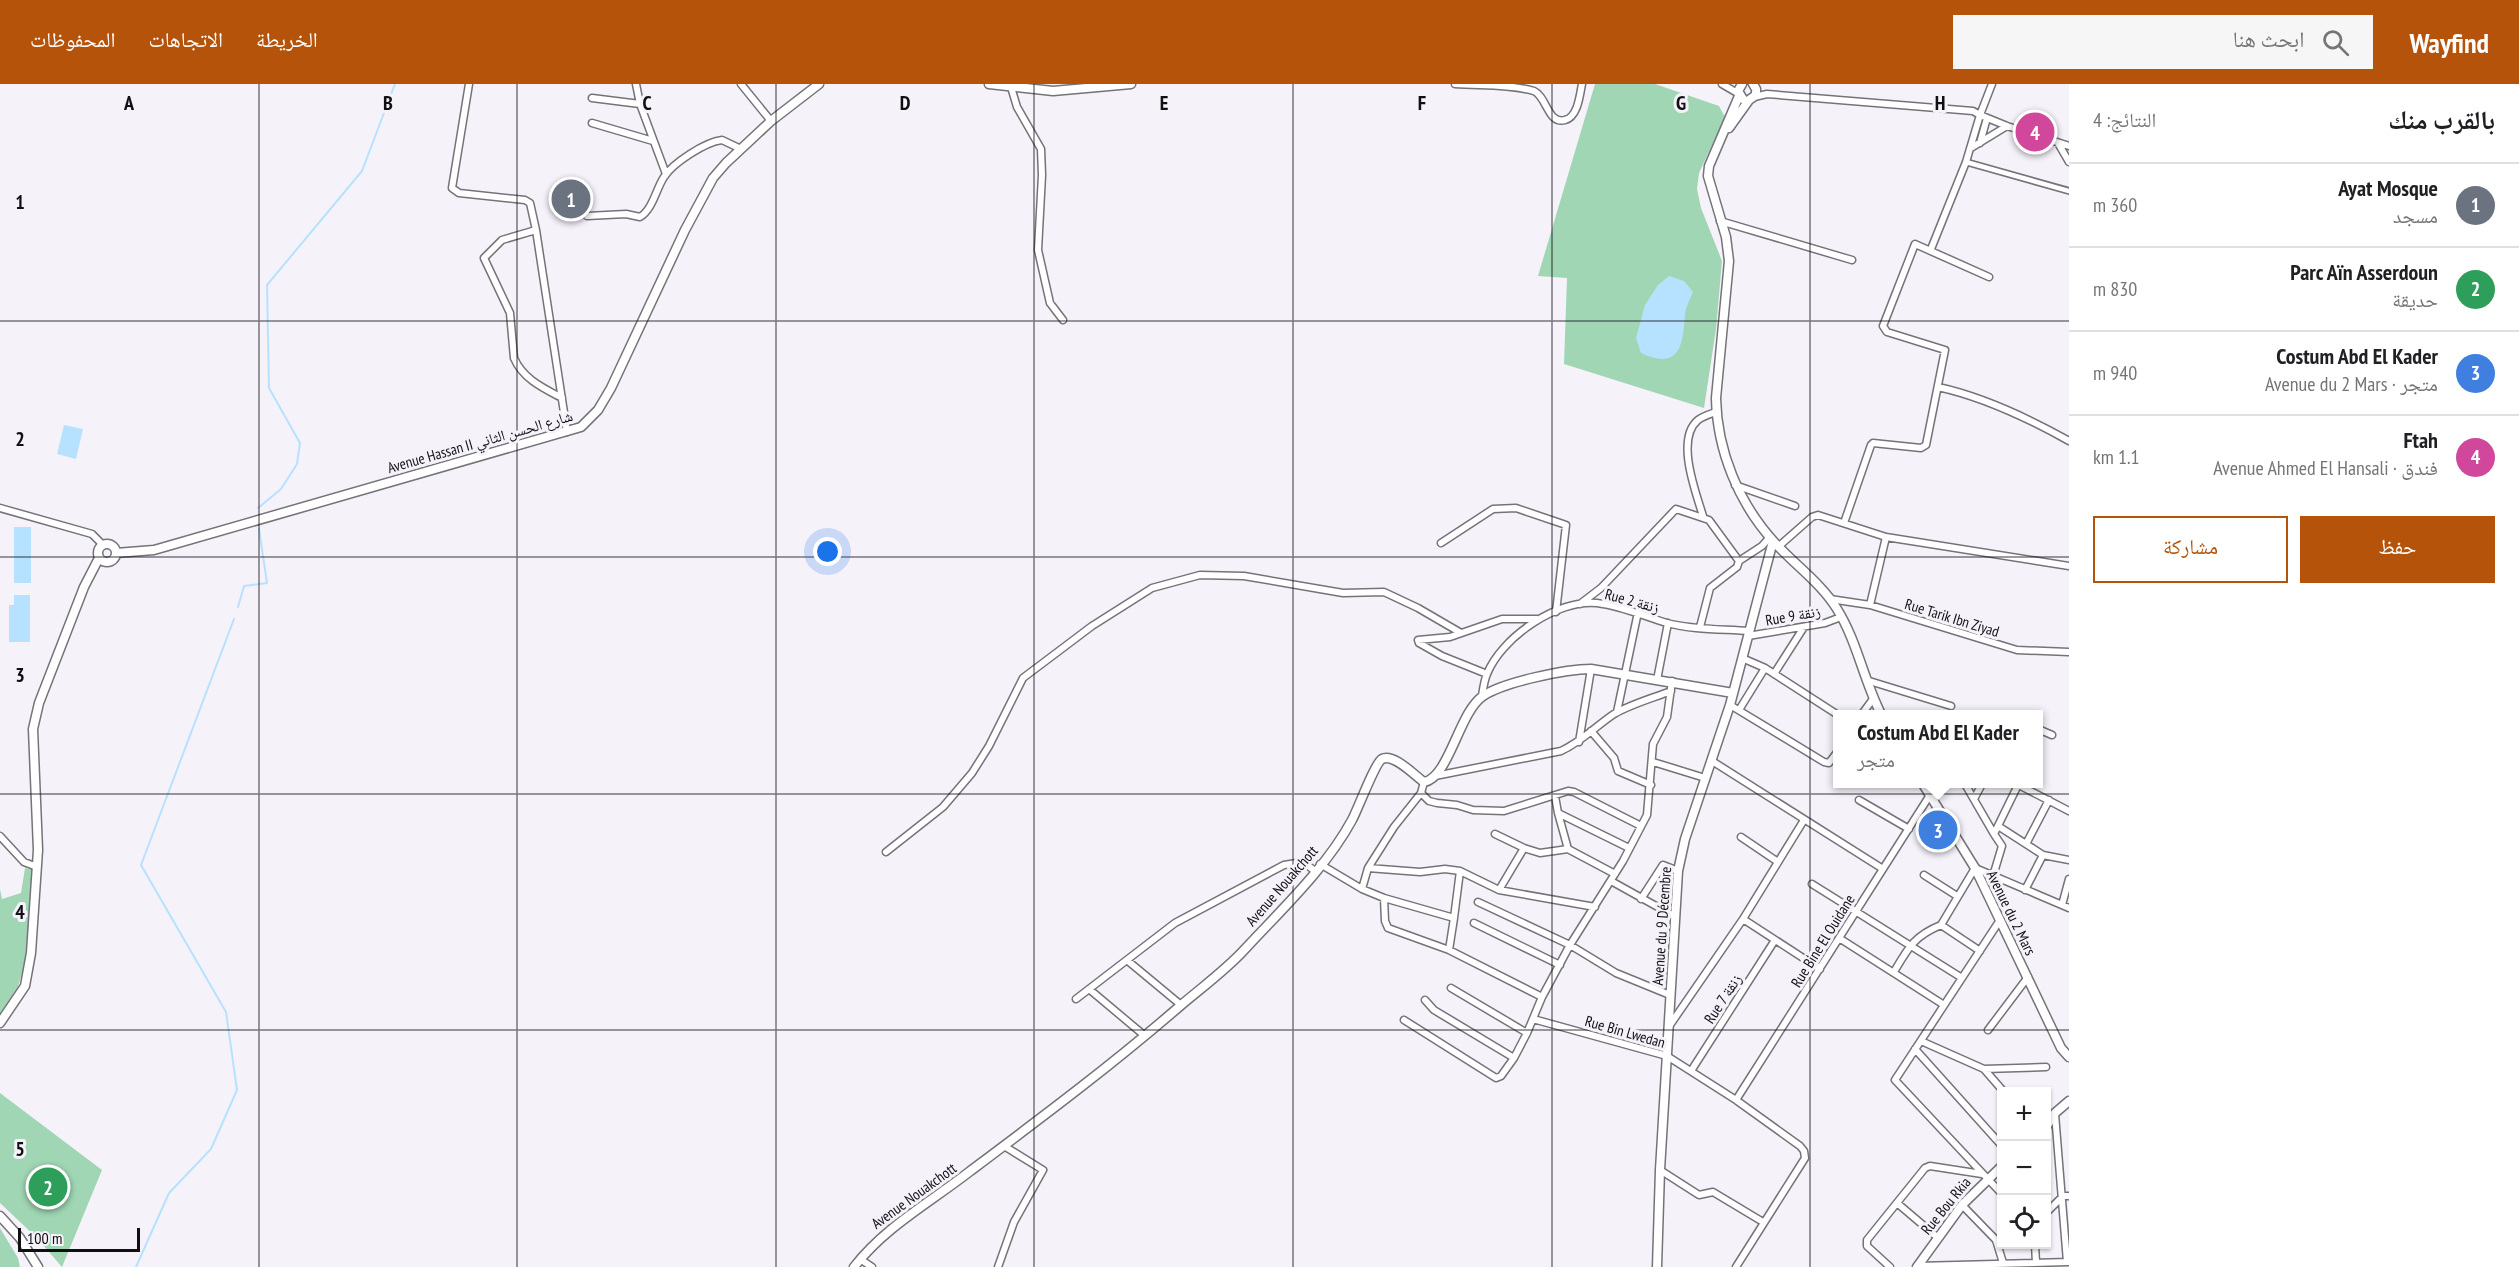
<!DOCTYPE html>
<html lang="ar">
<meta charset="utf-8">
<style>
:root{--surface:#fff;--page:#f6f6f6;--text:#202124;--muted:#757577;--line:#e0e0e0;--accent:#b45309}
body{margin:0;font-family:"PT Sans Narrow","Noto Naskh Arabic",sans-serif;background:var(--page);color:var(--text);direction:rtl}
.controls{position:absolute;right:18px;bottom:18px;display:grid;overflow:hidden;border-radius:0px;box-shadow:0 2px 4px #0004}
.controls button{width:54px;height:54px;display:grid;place-items:center;padding:0;border:0;border-bottom:2px solid var(--line);background:var(--surface);color:var(--text);font:30px sans-serif}
.scale{position:absolute;left:18px;bottom:15px;width:122px;box-sizing:border-box;padding-left:6px;border:3px solid #100f12;border-top:0;font-size:16px;line-height:21px;white-space:nowrap;color:#100f12;-webkit-text-stroke:4px #f5f2fa;paint-order:stroke}
.you{position:absolute;left:828px;top:468px;width:21px;height:21px;margin:-15px;border:4px solid #fff;border-radius:50%;background:#1a73e8;box-shadow:0 0 0 9px #1a73e833}
.badge{display:grid;place-items:center;width:39px;height:39px;border-radius:50%;background:var(--accent);color:#fff;font-size:20px;font-weight:700}
.pin{position:absolute;translate:-50% -50%;border:3px solid #fff;box-shadow:0 2px 6px #0006}
.popup{position:absolute;left:1833px;top:626px;width:210px;height:78px;box-sizing:border-box;display:grid;place-content:center;border-radius:0px;background:var(--surface);filter:drop-shadow(0 2px 4px #0005);font-size:20px;white-space:nowrap;color:var(--muted)}
.popup b{font-size:22px;color:var(--text)}
.popup::after{content:'';position:absolute;left:50%;top:100%;margin-left:-12px;border:12px solid transparent;border-top-color:var(--surface)}
.list{margin:0;padding:0;list-style:none}
h2{display:flex;justify-content:space-between;align-items:center;height:78px;margin:0;padding:0 24px;font-size:26px}
h2 small{font-size:20px;font-weight:400;color:var(--muted)}
.list li{display:grid;grid-template-columns:39px 1fr auto;gap:18px;align-items:center;box-sizing:border-box;height:84px;padding:0 24px;border-top:2px solid var(--line)}
.list b{display:block;font-size:22px;white-space:nowrap}
.list p{margin:0;font-size:20px;white-space:nowrap;color:var(--muted)}
.list em{font-size:20px;font-style:normal;color:var(--muted)}
.actions{display:flex;gap:12px;padding:18px 24px}
.actions a{flex:1;padding:14px 0;border:2px solid var(--accent);border-radius:0px;text-align:center;font-size:21px;color:var(--accent)}
.actions .main{background:var(--accent);color:#fff}
.icon{flex:none;width:33px;height:33px;fill:none;stroke:currentColor;stroke-width:2;stroke-linecap:round;stroke-linejoin:round}
.map{position:relative;flex:none;width:2069px;height:1183px;overflow:hidden;direction:ltr}
header{display:flex;align-items:center;gap:36px;box-sizing:border-box;height:84px;padding:0 30px;background:var(--accent);color:#fff}
header strong{font-size:28px}
nav{display:flex;gap:33px;margin-inline-start:auto;font-size:21px}
.search{width:420px;height:54px;background:var(--page);display:flex;align-items:center;gap:15px;box-sizing:border-box;padding:0 21px;border-radius:0px;color:var(--muted);font-size:22px}
main{display:flex}
aside{flex:1;background:var(--surface)}
.map>svg:first-child{display:block}
.green{fill:#a0d6b4}
.water{fill:#b7e2ff}
.lines{fill:none;stroke-linecap:round;stroke-linejoin:round}
.stream{stroke:#b7e2ff;stroke-width:2}
.pedestrian-casing{stroke:#757279;stroke-width:8}
.minor-casing{stroke:#757279;stroke-width:9}
.tertiary-casing{stroke:#757279;stroke-width:11}
.pedestrian{stroke:#fff;stroke-width:4.5}
.minor{stroke:#fff;stroke-width:6}
.tertiary{stroke:#fff;stroke-width:8}
.grid{fill:none;stroke:#100f12;stroke-width:1.5;stroke-opacity:0.55}
.labels{text-anchor:middle;stroke-width:6;stroke-linejoin:round;paint-order:stroke}
.street-label{font-size:15px;fill:#100f12;stroke:#f5f2fa}
.grid-label{font-size:20px;text-anchor:middle;font-weight:bold;fill:#100f12;stroke:#f5f2fa;stroke-width:6;stroke-linejoin:round;paint-order:stroke}
</style>
<header>
<strong>Wayfind</strong>
<div class="search"><svg class="icon" aria-label="search" viewBox="0 0 24 24"><circle cx="10" cy="10" r="6"/><path d="M15 15l6 6"/></svg>ابحث هنا</div>
<nav><a>الخريطة</a><a>الاتجاهات</a><a>المحفوظات</a></nav>
</header>
<main>
<aside>
<h2>بالقرب منك<small>النتائج: 4</small></h2>
<ul class="list">
<li><span class="badge" style="background:#6b7280">1</span><div><b>Ayat Mosque</b><p>مسجد</p></div><em>360 m</em></li>
<li><span class="badge" style="background:#2e9e5b">2</span><div><b>Parc Aïn Asserdoun</b><p>حديقة</p></div><em>830 m</em></li>
<li><span class="badge" style="background:#3f7fe0">3</span><div><b>Costum Abd El Kader</b><p>متجر · Avenue du 2 Mars</p></div><em>940 m</em></li>
<li><span class="badge" style="background:#d1479c">4</span><div><b>Ftah</b><p>فندق · Avenue Ahmed El Hansali</p></div><em>1.1 km</em></li>
</ul>
<div class="actions"><a class="main">حفظ</a><a>مشاركة</a></div>
</aside>
<div class="map">
<svg width="2069" height="1183" viewBox="0 0 2069 1183">
<rect width="100%" height="100%" fill="#f5f2fa"/>
<path class="green" d="M1595,0H1655L1719,22L1725,33L1699,89L1697,105L1701,124L1722,177L1716,245L1704,324L1564,280L1567,194L1538,192Z
M25,784L33,786L25,878L18,903L0,930V805L2,815L21,809Z
M0,1009L102,1086L62,1183L37,1154L0,1119Z
M0,1144L18,1174L20,1183H0Z"/>
<path class="water" d="M1669,192L1684,197L1693,208C1690,215 1686,223 1685,230C1683,261 1680,287 1641,269L1636,254L1645,221L1658,201Z
M64,341L83,345L76,375L57,370Z
M14,443H31V499H14Z
M14,511H30V558H9V521H14Z"/>
<g class="lines">
<path class="stream" d="M258,424L281,405L297,380L300,359L269,304L267,201L362,87L395,0
M238,523L244,502L267,499L259,445
M136,1183L169,1109L211,1065L237,1006L226,928L141,781L234,535"/>
<g class="pedestrian-casing">
<path id="pedestrian" d="M1966,78L2069,107"/>
</g>
<g class="minor-casing">
<path id="minor" d="M469,0L452,104L459,109L525,116L530,119L536,146L567,348
M636,0L640,20L666,90
M741,0L771,37
M1455,0C1479,2 1510,0 1534,7C1547,13 1548,41 1565,36C1578,33 1580,10 1582,0
M1722,0L1739,10
M1011,3L1017,23L1041,65L1042,91L1038,166L1050,219L1063,236
M1754,13L1767,10L1973,27L1980,31L1992,0
M592,14L640,20
M592,39L653,57
M1980,59L1987,34
M2058,59L2069,78
M1971,64L2007,42
M587,132L626,130L640,133C653,125 656,105 664,93C673,79 705,58 722,56L741,65
M1720,137L1852,176
M536,146L502,156L484,174L510,229L514,274C523,295 543,304 562,314
M1931,165L1966,78L1980,31L2007,42L2069,62
M1938,303C1984,313 2028,334 2069,357
M1735,401L1795,422
M0,424L92,450L103,461
M1703,432C1696,409 1675,355 1698,336C1703,332 1710,330 1716,328
M1844,439L1871,361L1873,359L1921,364L1926,361L1945,266L1887,248L1883,242L1915,160L1989,193
M1441,459L1493,425L1516,424L1566,441L1556,528
M1778,463L1812,433L1818,431L1886,453L2069,482
M1830,515L1870,521L2017,566L2069,568
M1580,520L1601,504L1676,425L1709,436L1739,477
M1870,521L1886,453
M1700,543L1710,504L1737,483L1739,477L1762,462L1770,453
M1748,552L1825,539L1841,533
M1742,574L1765,584L1838,631
M1487,590L1442,572L1419,559L1418,556L1450,553L1502,535H1537
M1774,590L1804,543
M1657,596L1668,539
M1866,596L1951,622
M1482,612C1483,605 1484,597 1487,590C1501,554 1557,515 1597,519C1621,522 1644,532 1667,539C1693,546 1723,545 1749,547
M1730,621L1824,678L1829,679L1838,667
M1739,626L1765,584
M1617,628L1638,528
M1862,630L1873,615
M2038,645L2052,651
M1591,647L1614,674L1618,687L1651,701
M1579,658L1591,585
M1712,677L1883,785
M1653,678L1705,694
M1435,692L1561,667C1581,658 1596,642 1614,630C1631,620 1653,614 1671,607
M1424,698L1421,709L1429,717L1437,719L1457,721L1473,726L1504,727L1568,707L1574,708L1641,742
M1965,700L1994,750
M2017,700L2069,727
M1421,709L1394,743L1368,784L1420,788L1445,785L1460,787L1499,806L1595,823
M1555,712L1558,729L1629,764
M1974,715L1982,700
M1859,716L1909,745
M1558,729L1568,765
M1998,742L2043,771L2069,776
M1495,750L1524,764L1540,769L1568,765L1615,790
M0,752L24,778L37,783
M1741,753L1778,778
M2026,760L2049,716
M886,768L943,723L972,689L989,662L1023,594L1092,542L1152,504L1200,491L1244,492L1343,509L1384,508L1418,524L1461,549
M1320,780L1362,805L1384,814L1454,834L1460,787
M1924,791L1957,812
M1993,792L2002,762L1994,750L2018,701
M1611,797L1674,832
M1812,800L1962,894
M1362,805L1368,784
M1499,806L1524,764
M2025,806L2043,771
M1384,814L1385,837L1388,844L1449,866L1542,913
M1641,815L1663,781L1678,787
M1478,818L1570,861L1616,889L1670,911
M2062,821L2069,795
M1743,835L1820,885
M2000,836L1895,996L2002,1110
M1474,839L1560,881
M1839,854L1944,921
M1449,866L1454,834
M1980,867L1941,841L1975,784L2069,824
M1128,877L1181,921
M1894,888C1908,864 1914,852 1941,841
M1451,904L1527,949L1542,913L1570,861L1623,777L1647,731L1653,660L1667,633L1672,597
M1089,905L1145,952
M1076,915L1175,839L1284,781L1303,778L1315,787
M1425,916L1434,926L1514,974L1527,949
M1533,935L1667,972L1736,1016L1800,1062L1804,1067L1805,1074L1736,1183
M1404,936L1496,994L1501,992L1514,974
M1670,941L1743,835L1804,736
M1988,946L2028,893
M1921,957L1984,985L2046,983
M1915,965L2002,1062
M1984,985L2004,1008
M1691,987L1775,856
M1736,1016L1930,711
M2055,1030L2067,1178
M1660,1086L1699,1111L1713,1108L1763,1138
M1897,1119L1937,1153
M1962,1121L1996,1156L2004,1182
M2046,1129L2063,1112H2069
M2035,1160L2036,1179
M860,1175L872,1183
M1917,1182L2069,1178
M998,1183L1014,1138L1043,1086L1004,1062
M1890,1183L1867,1162V1156L1925,1084L1930,1082L1982,1090"/>
</g>
<g class="tertiary-casing">
<path id="tertiary" d="M989,0L1053,7L1131,0
M1742,0L1738,7L1743,15
M1739,12L1709,82L1708,92L1726,153L1729,177L1716,314C1717,367 1739,420 1775,459C1795,481 1822,500 1837,525C1857,557 1864,597 1881,630
M1729,44L1749,16L1756,11V5L1753,0
M98 469a9 9 0 1 1 18 0a9 9 0 1 1-18 0Z
M116,469L154,466L581,343L598,326L611,304L685,146L713,94L726,79L771,37L819,0
M1923,700L1975,784L2061,964L2069,973
M0,939L25,902L31,869L38,766L33,645L39,619L84,503L99,474
M2046,1043L2055,1029L2069,1017
M0,1132L20,1154L38,1183
M854,1183C885,1143 929,1119 969,1088C1041,1034 1112,981 1180,922C1201,904 1226,886 1245,865C1282,825 1326,784 1352,736C1358,725 1375,679 1382,675C1394,669 1415,692 1424,698C1449,694 1459,628 1483,612C1503,598 1567,585 1591,585L1733,609
M1657,1183L1660,1086L1678,787L1685,755L1730,621L1773,457
M1917,1183L1962,1121L2002,1082"/>
</g>
<use href="#pedestrian" class="pedestrian"/>
<use href="#minor" class="minor"/>
<use href="#tertiary" class="tertiary"/>
</g>
<path class="grid" d="M259,0V1183M517,0V1183M776,0V1183M1034,0V1183M1293,0V1183M1552,0V1183M1810,0V1183M0,237H2069M0,473H2069M0,710H2069M0,946H2069"/>
<g class="labels">
<g class="street-label">
<text transform="translate(480 358) rotate(-16)" y="5">Avenue Hassan II شارع الحسن الثاني</text>
<text transform="translate(1632 517) rotate(15)" y="5">Rue 2 زنقة</text>
<text transform="translate(1793 532) rotate(-10)" y="5">Rue 9 زنقة</text>
<text transform="translate(1952 534) rotate(17)" y="5">Rue Tarik Ibn Ziyad</text>
<text transform="translate(1282 802) rotate(-49)" y="5">Avenue Nouakchott</text>
<text transform="translate(2011 829) rotate(64)" y="5">Avenue du 2 Mars</text>
<text transform="translate(1662 842) rotate(-86)" y="5">Avenue du 9 Décembre</text>
<text transform="translate(1823 857) rotate(-58)" y="5">Rue Bine El Ouidane</text>
<text transform="translate(1723 915) rotate(-57)" y="5">Rue 7 زنقة</text>
<text transform="translate(1625 948) rotate(16)" y="5">Rue Bin Lwedan</text>
<text transform="translate(914 1112) rotate(-36)" y="5">Avenue Nouakchott</text>
<text transform="translate(1946 1122) rotate(-51)" y="5">Rue Bou Rkia</text>
</g>
</g>
<g class="grid-label">
<text x="129" y="26">A</text>
<text x="388" y="26">B</text>
<text x="647" y="26">C</text>
<text x="905" y="26">D</text>
<text x="1164" y="26">E</text>
<text x="1422" y="26">F</text>
<text x="1681" y="26">G</text>
<text x="1940" y="26">H</text>
<text x="20" y="125">1</text>
<text x="20" y="362">2</text>
<text x="20" y="598">3</text>
<text x="20" y="835">4</text>
<text x="20" y="1072">5</text>
</g>
</svg>
<div class="controls">
<button>+</button>
<button>−</button>
<button><svg class="icon" aria-label="locate" viewBox="0 0 24 24"><circle cx="12" cy="12" r="6"/><path d="M12 2v4M12 18v4M2 12h4M18 12h4"/></svg></button>
</div>
<div class="scale">100 m</div>
<div class="you"></div>
<div class="pin badge" style="left:571px;top:115px;background:#6b7280">1</div>
<div class="pin badge" style="left:48px;top:1103px;background:#2e9e5b">2</div>
<div class="pin badge" style="left:1938px;top:746px;background:#3f7fe0">3</div>
<div class="popup"><b>Costum Abd El Kader</b>متجر</div>
<div class="pin badge" style="left:2035px;top:48px;background:#d1479c">4</div>
</div>
</main>
